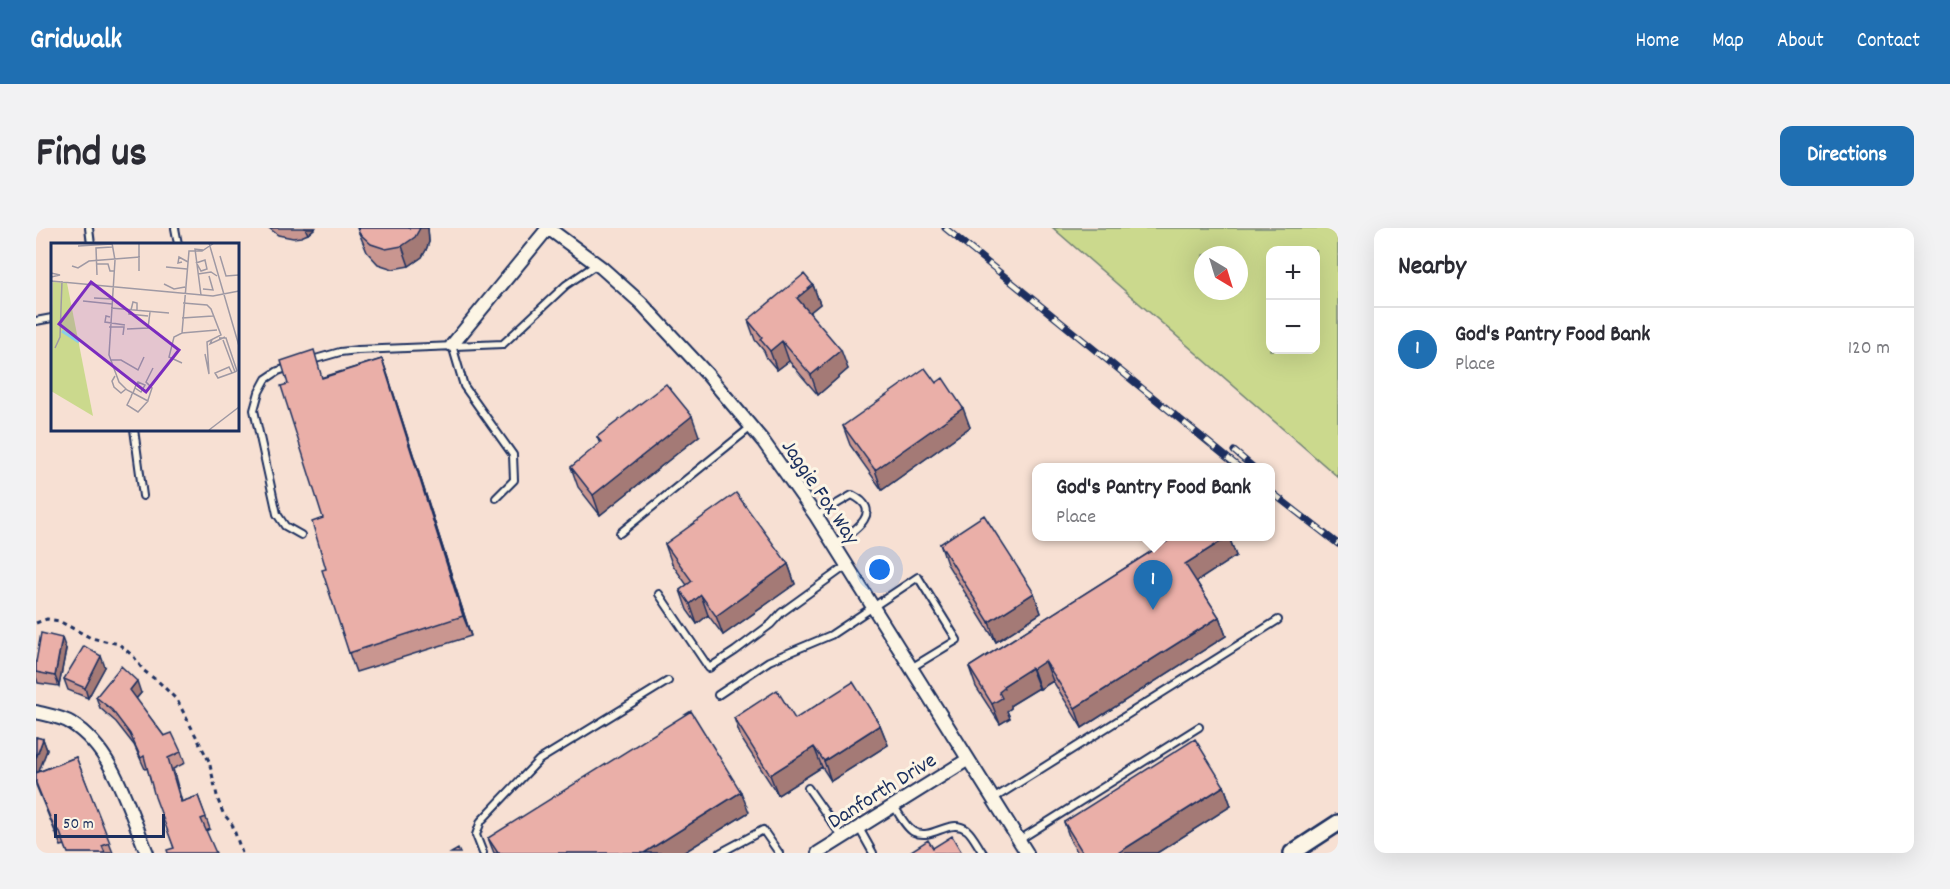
<!DOCTYPE html>
<meta charset="utf-8">
<style>
:root{--surface:#fff;--page:#f2f2f3;--text:#2b2b33;--muted:#7c7c81;--line:#e1e1e2;--accent:#1f6fb2}
body{margin:0;font-family:Dekko,sans-serif;background:var(--page);color:var(--text)}
.controls{position:absolute;right:18px;top:18px;display:grid;overflow:hidden;border-radius:12px;box-shadow:0 6px 24px #0002}
.controls button{width:54px;height:54px;display:grid;place-items:center;padding:0;border:0;border-bottom:2px solid var(--line);background:var(--surface);color:var(--text);font:30px sans-serif}
.compass{position:absolute;left:1158px;top:18px;width:54px;height:54px;border-radius:50%;background:var(--surface);box-shadow:0 6px 24px #0002;rotate:142deg}
.scale{position:absolute;left:18px;bottom:15px;width:111px;box-sizing:border-box;padding-left:6px;border:3px solid #1b2f5e;border-top:0;font-size:16px;line-height:21px;white-space:nowrap;color:#1b2f5e;-webkit-text-stroke:4px #fcf5e5;paint-order:stroke}
.you{position:absolute;left:844px;top:342px;width:21px;height:21px;margin:-15px;border:4px solid #fff;border-radius:50%;background:#1a73e8;box-shadow:0 0 0 9px #1a73e833}
.badge{display:grid;place-items:center;width:39px;height:39px;border-radius:50%;background:var(--accent);color:#fff;font-size:20px;font-weight:700}
.pin{position:absolute;translate:-50% -50px;filter:drop-shadow(0 2px 3px #0008)}
.pin::after{content:'';position:absolute;top:32px;width:21px;height:18px;background:inherit;clip-path:polygon(0 0,100% 0,50% 100%)}
.popup{position:absolute;left:996px;top:235px;width:243px;height:78px;box-sizing:border-box;display:grid;place-content:center;border-radius:12px;background:var(--surface);filter:drop-shadow(0 2px 4px #0005);font-size:20px;white-space:nowrap;color:var(--muted)}
.popup b{font-size:22px;color:var(--text)}
.popup::after{content:'';position:absolute;left:50%;top:100%;margin-left:-12px;border:12px solid transparent;border-top-color:var(--surface)}
.list{margin:0;padding:0;list-style:none}
h2{display:flex;justify-content:space-between;align-items:center;height:78px;margin:0;padding:0 24px;font-size:26px}
h2 small{font-size:20px;font-weight:400;color:var(--muted)}
.list li{display:grid;grid-template-columns:39px 1fr auto;gap:18px;align-items:center;box-sizing:border-box;height:84px;padding:0 24px;border-top:2px solid var(--line)}
.list b{display:block;font-size:22px;white-space:nowrap}
.list p{margin:0;font-size:20px;white-space:nowrap;color:var(--muted)}
.list em{font-size:20px;font-style:normal;color:var(--muted)}
.map{position:relative;flex:none;width:1302px;height:625px;overflow:hidden;border-radius:12px}
header{display:flex;align-items:center;gap:36px;box-sizing:border-box;height:84px;padding:0 30px;background:var(--accent);color:#fff}
header strong{font-size:28px}
nav{display:flex;gap:33px;margin-inline-start:auto;font-size:21px}
.intro{display:flex;align-items:center;justify-content:space-between;box-sizing:border-box;height:144px;padding:0 36px}
h1{margin:0;font-size:42px}
.button{padding:15px 27px;border-radius:12px;background:var(--accent);color:#fff;font-size:21px;font-weight:700}
main{display:flex;gap:36px;padding:0 36px}
aside{flex:1;background:var(--surface);border-radius:12px;box-shadow:0 6px 24px #0002}
.map>svg:first-child{display:block}
.green{fill:#cbd98d;stroke:#738476;stroke-width:1.5;fill-rule:evenodd}
.lines{fill:none;stroke-linecap:round;stroke-linejoin:round}
.service-casing{stroke:#1b2f5e;stroke-width:10}
.minor-casing{stroke:#1b2f5e;stroke-width:16}
.tertiary-casing{stroke:#1b2f5e;stroke-width:20}
.path{stroke:#1b2f5e;stroke-width:3;stroke-dasharray:4.5 4.5;stroke-linecap:butt}
.service{stroke:#fcf5e5;stroke-width:6}
.minor{stroke:#fcf5e5;stroke-width:12}
.tertiary{stroke:#fcf5e5;stroke-width:15}
.rail-casing{stroke:#1b2f5e;stroke-width:7}
.rail{stroke:#fcf5e5;stroke-width:4.5;stroke-dasharray:14;stroke-linecap:butt}
.wall{fill:#c99690;stroke:#1b2f5e;stroke-width:1.5}
.shaded-wall{fill:#a47a76;stroke:#1b2f5e;stroke-width:1.5}
.building{fill:#eaafa8;stroke:#1b2f5e;stroke-width:1.5}
.labels{text-anchor:middle;stroke-width:6;stroke-linejoin:round;paint-order:stroke}
.street-label{font-size:22px;fill:#1b2f5e;stroke:#fcf5e5}
.inset-river{fill:none;stroke:#88cee9;stroke-width:3}
.inset-road{fill:none;stroke:#9f99a4;stroke-width:1.5}
.view{fill:#7b2cbf;fill-opacity:0.15;stroke:#7b2cbf;stroke-width:3}
.inset-edge{fill:none;stroke:#1b2f5e;stroke-width:3}
</style>
<header>
<strong>Gridwalk</strong>
<nav><a>Home</a><a>Map</a><a>About</a><a>Contact</a></nav>
</header>
<div class="intro"><h1>Find us</h1><a class="button">Directions</a></div>
<main>
<div class="map">
<svg width="1302" height="625" viewBox="0 0 1302 625">
<rect width="100%" height="100%" fill="#f7e0d3"/>
<filter id="ink" filterUnits="userSpaceOnUse"><feTurbulence type="fractalNoise" baseFrequency=".0167" numOctaves="2"/><feDisplacementMap in="SourceGraphic" scale="12" xChannelSelector="R" yChannelSelector="G"/><feConvolveMatrix kernelMatrix="1 2 1 2 8 2 1 2 1" color-interpolation-filters="sRGB"/></filter>
<g filter="url(#ink)">
<path class="green" d="M1017,0H1302V249ZM1234,22H1280V122H1234ZM1167,27H1203V63H1167Z"/>
<g class="lines">
<g class="service-casing">
<path id="service" d="M53,0L55,16
M139,0L142,16
M1301,0L1302,1
M0,93L16,90
M416,117L428,158L477,227L478,252L460,270
M276,132L304,124L322,122L467,116L530,57L561,36
M254,139L242,143L230,151L223,164L218,182L241,286L249,298L265,307
M98,201L107,268
M780,288L816,267C851,284 815,305 798,317
M584,305L715,199
M623,366L673,440L699,423L735,396L745,385L810,338
M682,467L733,433L795,407L882,349L921,412L875,440
M772,560L806,609
M957,571L1242,392
M858,578C863,586 870,600 878,604C897,613 913,589 931,602C937,607 942,618 947,625
M823,600L837,625
M983,612L1163,499
M447,625L440,607L445,593L503,532L632,453
M684,625L727,602L743,625"/>
</g>
<g class="minor-casing">
<path id="minor" d="M512,0L566,40L605,75L671,146L727,213L780,288L991,625
M416,117L512,0
M0,484C11,487 26,489 35,495C78,522 92,580 111,625
M782,625L931,532"/>
</g>
<g class="tertiary-casing">
<path id="tertiary" d="M1256,625L1302,595"/>
</g>
<path class="path" d="M0,395L11,391L23,393L55,410L83,416L98,429L107,442L124,455L141,472L173,533L182,572L187,585L196,596L206,625"/>
<use href="#service" class="service"/>
<use href="#minor" class="minor"/>
<use href="#tertiary" class="tertiary"/>
<g class="rail-casing">
<path id="rail" d="M909,0L1204,240
M1198,223L1218,240
M1234,263L1302,316"/>
</g>
<use href="#rail" class="rail"/>
</g>
<path class="wall" d="M233,0H279L272,6L265,9L257,10L242,7Z
M321,0H392L393,14L390,22L386,29L373,38L357,41L342,36L331,24Z
M777,57L784,76L773,85L812,141L782,167L753,133L741,142L731,130L728,123L719,112L712,92Z
M346,131L353,151L435,408L320,444L313,425L287,290V149Z
M900,155L934,199L846,262L814,217L807,198Z
M663,208L564,287L542,259L535,239L564,216L561,209Z
M1138,309H1193L1200,328L1160,353L1183,389L1190,408L1046,500L1017,453L1004,461L1003,460L975,477V480L971,483L974,490L964,496L940,459L933,439Z
M629,316L752,336L759,356L687,407L672,387L661,396L651,382L644,362L651,357L636,336Z
M904,316L998,365L1005,385L960,414L911,336Z
M30,421L23,458L2,455L0,449V434Z
M69,439L52,470L32,462L28,451Z
M105,465L100,471L128,508L145,524L149,535L137,541L146,574L162,568L174,601L138,620L111,540L109,541L98,517L80,494L64,480L60,469Z
M698,490L759,491L844,497L852,517L795,553L786,539L742,567L705,510Z
M0,509L7,511L11,522L2,544L40,529L77,625H32L29,617L25,618L0,557Z
M1188,558L1195,578L1121,625H1042L1035,614L1028,594Z
M713,584L647,625H458L452,610Z"/>
<path class="shaded-wall" d="M269,0H279L272,6Z
M384,0H392L393,14L390,22L386,29L373,38L366,18Z
M777,57L784,76L768,89L761,70Z
M746,113L753,133L741,142L734,123Z
M805,122L812,141L782,167L775,147Z
M346,131L353,151L435,408L427,388Z
M927,180L934,199L846,262L839,242Z
M656,188L663,208L564,287L557,267Z
M1192,309H1193L1200,328L1157,356L1149,336Z
M752,336L759,356L687,407L680,388Z
M998,365L1005,385L960,414L953,394Z
M665,367L672,387L661,396L654,376Z
M1183,389L1190,408L1046,500L1039,480Z
M26,410L30,421L23,458L19,448Z
M65,428L69,439L52,470L49,460Z
M1009,433L1017,453L1004,461L997,441Z
M995,440L1003,460L975,477V480L971,483L974,490L964,496L956,476L963,464L967,458Z
M101,453L105,465L98,473L94,462Z
M844,497L852,517L795,553L788,533Z
M7,511L11,522L2,546L0,542V530Z
M778,519L786,539L742,567L734,547Z
M1188,558L1195,578L1121,625H1082Z
M705,564L713,584L647,625H608Z"/>
<path class="building" d="M322,0H384L379,9L366,18L350,21L335,16L323,5Z
M768,46L777,57L761,70L805,122L775,147L746,113L734,123L724,111L726,109L712,92Z
M278,122L286,150L346,131L427,388L313,425L286,342L290,341L276,294L287,290L245,158L252,156L245,133Z
M889,140L900,155L907,150L927,180L839,242L807,198Z
M630,156L656,188L557,267L535,239L565,214L561,209Z
M700,265L752,336L680,388L665,367L654,376L644,362L656,353L629,316Z
M948,287L998,365L953,394L904,316Z
M1138,309H1192L1149,336L1183,389L1039,480L1009,433L997,441L995,440L967,458L968,460L963,464L966,470L956,476L933,439Z
M5,405L26,410L19,448L0,444V434Z
M48,418L65,428L49,460L28,451Z
M85,438L101,453L94,462L128,508L136,505L145,524L132,530L145,574L162,568L170,589L165,591L180,625H132L131,622L138,620L119,569L108,528L105,530L94,506L76,482L60,469Z
M817,454L844,497L788,533L778,519L734,547L698,490L741,462L759,491Z
M655,483L705,564L608,625H462L452,610Z
M0,509L7,511L0,530Z
M1159,511L1188,558L1082,625H1047L1028,594Z
M40,529L74,615L66,618L69,625H32L23,602L20,604L0,555V545Z
M916,608L926,625H872L892,612L897,620Z
M422,621L424,625H415Z"/>
</g>
<g class="labels">
<g class="street-label">
<text transform="translate(786 263) rotate(56)" y="8">Jaggie Fox Way</text>
<text transform="translate(845 561) rotate(-32)" y="8">Danforth Drive</text>
</g>
</g>
<g transform="translate(15 15)">
<rect width="188" height="188" fill="#f7e0d3"/>
<path d="M2,39L16,40L42,173L0,148Z" fill="#cbd98d"/>
<path class="inset-river" d="M11,88L28,99"/>
<path class="inset-road" d="M61,0L64,17L58,112L68,139L76,147L82,150L97,158L87,169L76,162L80,154L81,151L82,150L85,142L87,139L94,142L90,149L84,145M88,0V28M158,0L188,103M27,3L61,1M169,13L175,33L188,32M131,19L127,20L128,14L137,19M145,20L154,17L156,26L150,28L145,19M46,21H57L59,28H64M21,23L27,25L38,18L89,14M115,24L136,26M0,30L9,32L0,34M147,31L160,29L166,33M46,32L45,5L61,4M0,38L162,53L188,48M113,41L123,46L134,44M152,46L162,47L158,33M150,52L144,6L152,7M43,55L61,56M32,58L61,61M132,60L156,62L160,66L170,92L156,99L158,131L154,111M60,65L118,70M78,66V71L97,73M80,67L82,59L86,60V67M59,74L55,73L54,79L74,82M131,75L162,73M58,84H73L72,92M76,86L97,85L99,69M131,90L138,8H151L163,0M168,95H175L186,128M161,97L159,101L174,94M172,97L184,129M4,105L9,94L11,38M59,117H70L87,127L93,114M131,120L118,114L123,94L131,90L166,87M181,130L178,124L164,130L167,135L181,130L186,128M64,133L61,138L63,144L70,150L75,146M97,157L101,145L95,139L102,125M158,187L188,164"/>
<path class="view" d="M40,39L128,107L95,149L8,81Z"/>
<rect width="188" height="188" class="inset-edge"/>
</g>
</svg>
<div class="controls">
<button>+</button>
<button>−</button>
</div>
<svg class="compass" viewBox="-18 -18 36 36"><path d="M0-13l5 13h-10z" fill="#e53935"/><path d="M0 13l5-13h-10z" fill="#7c7c81"/></svg>
<div class="scale">50 m</div>
<div class="you"></div>
<div class="pin badge" style="left:1117px;top:382px">1</div>
<div class="popup"><b>God's Pantry Food Bank</b>Place</div>
</div>
<aside>
<h2>Nearby<small></small></h2>
<ul class="list">
<li><span class="badge">1</span><div><b>God's Pantry Food Bank</b><p>Place</p></div><em>120 m</em></li>
</ul>
</aside>
</main>
